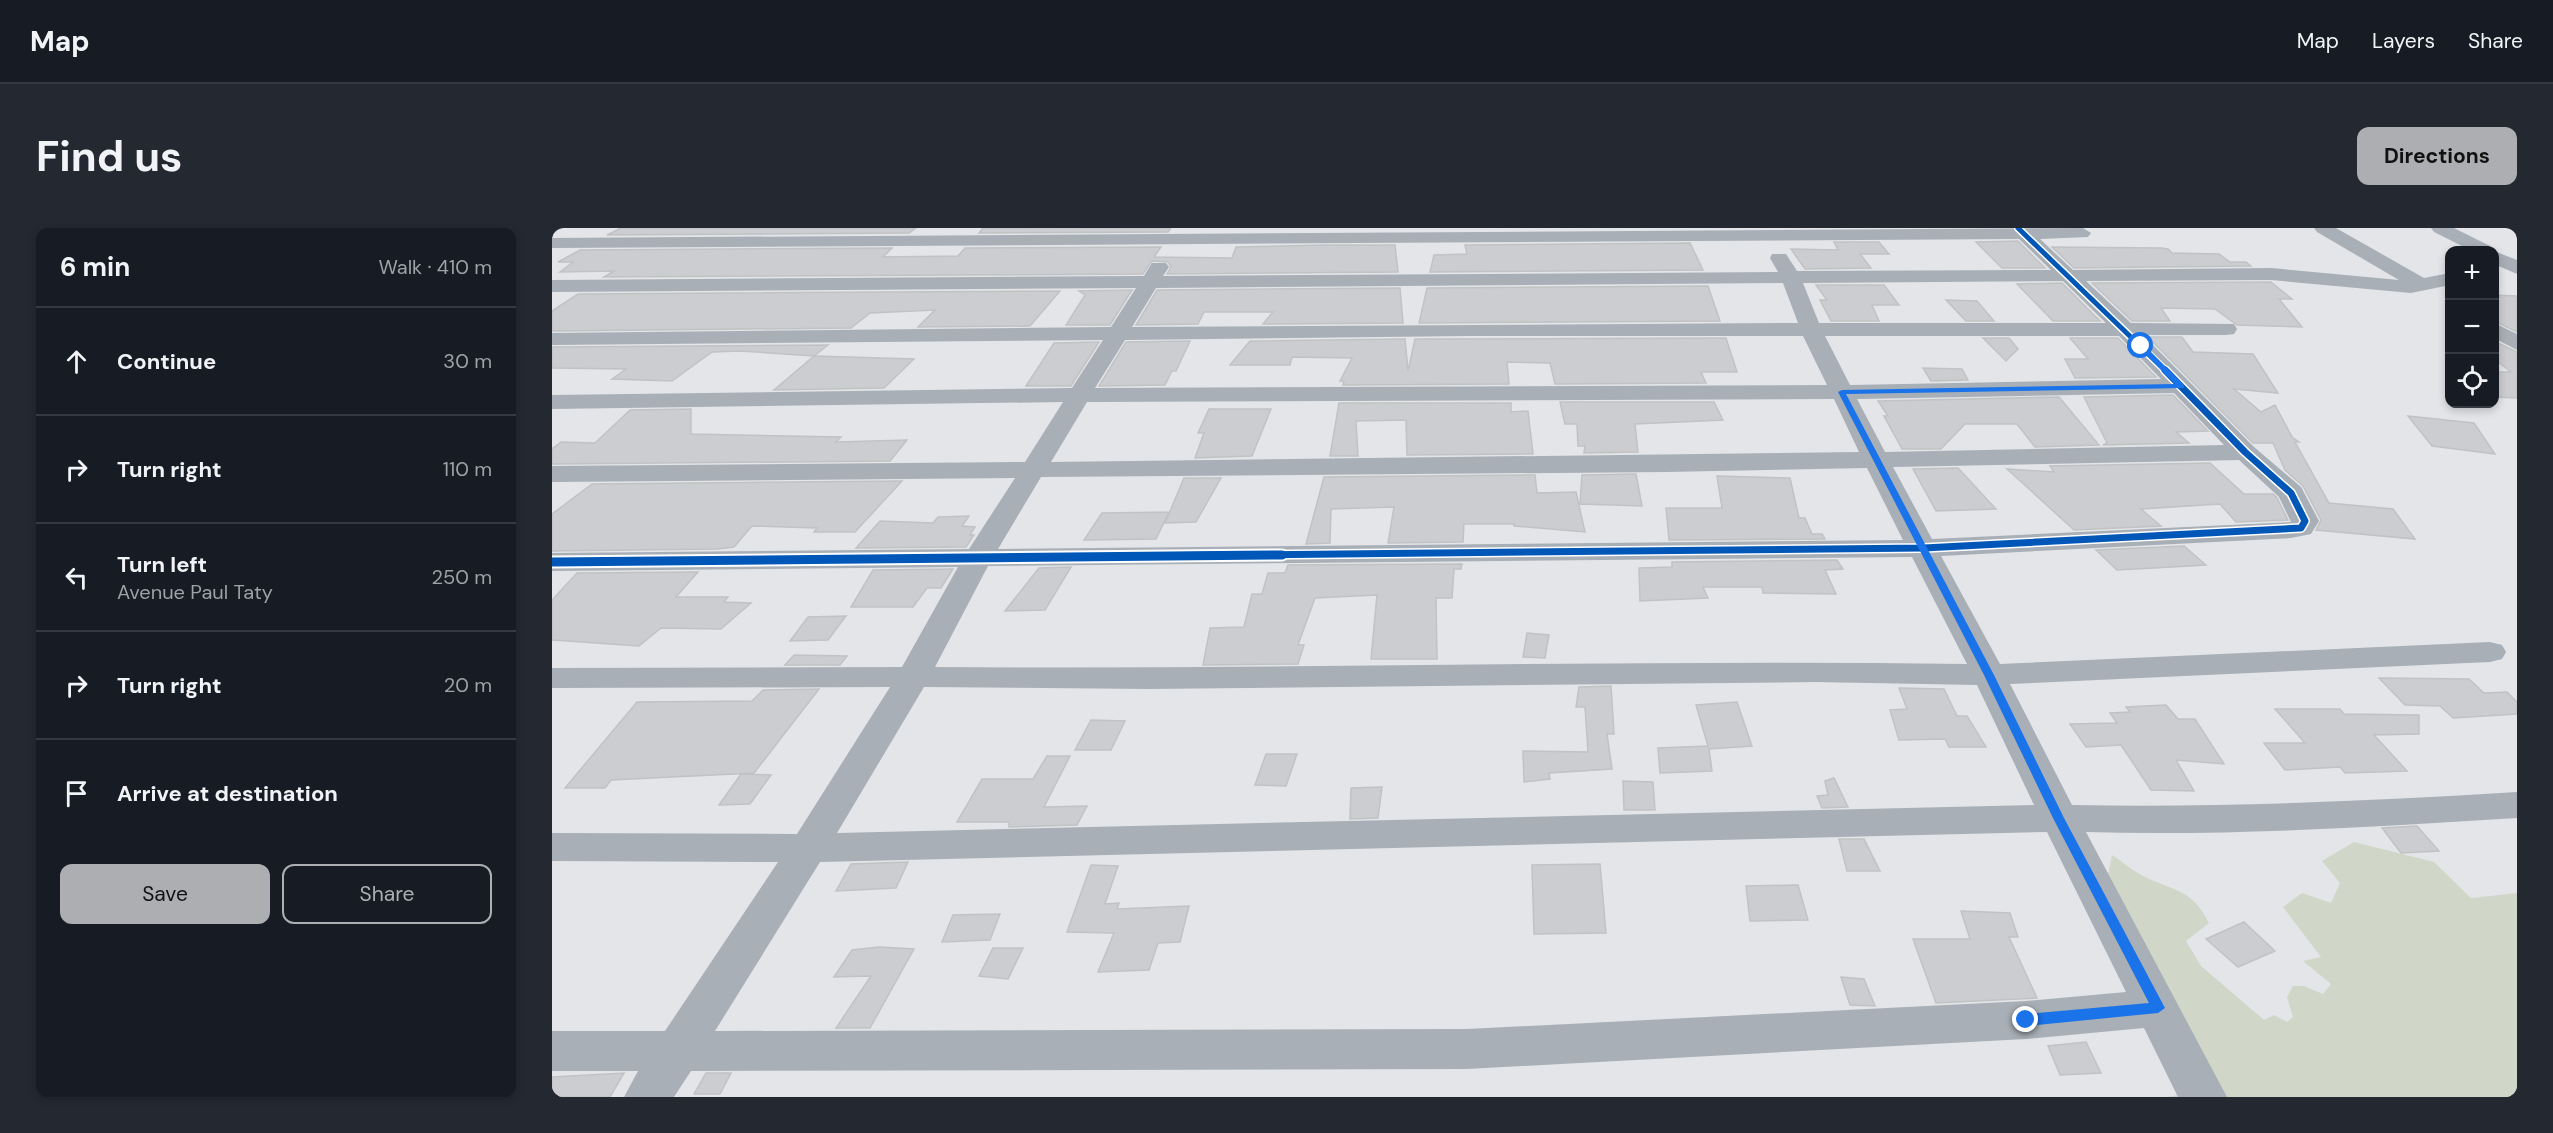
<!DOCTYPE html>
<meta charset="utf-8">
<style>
:root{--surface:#171b24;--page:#242831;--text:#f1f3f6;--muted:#9ea1a6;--line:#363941;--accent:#acaeb1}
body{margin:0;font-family:"DM Sans",sans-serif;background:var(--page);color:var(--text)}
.controls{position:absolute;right:18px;top:18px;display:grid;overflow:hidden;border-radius:12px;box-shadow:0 3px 9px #0003}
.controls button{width:54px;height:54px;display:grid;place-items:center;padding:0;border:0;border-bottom:2px solid var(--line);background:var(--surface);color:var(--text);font:30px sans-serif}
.stop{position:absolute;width:18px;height:18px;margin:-14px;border:4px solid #1a73e8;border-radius:50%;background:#fff}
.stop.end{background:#1a73e8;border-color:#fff;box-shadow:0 2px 6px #0008}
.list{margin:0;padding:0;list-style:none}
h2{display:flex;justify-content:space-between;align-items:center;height:78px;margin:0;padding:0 24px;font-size:26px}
h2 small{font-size:20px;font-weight:400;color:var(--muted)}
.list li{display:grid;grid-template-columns:39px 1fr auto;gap:18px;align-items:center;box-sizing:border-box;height:108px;padding:0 24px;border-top:2px solid var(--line)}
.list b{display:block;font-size:22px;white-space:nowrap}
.list p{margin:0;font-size:20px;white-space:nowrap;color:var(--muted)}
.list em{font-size:20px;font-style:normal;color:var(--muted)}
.actions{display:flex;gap:12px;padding:18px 24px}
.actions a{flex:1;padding:14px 0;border:2px solid var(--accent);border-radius:12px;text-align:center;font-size:21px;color:var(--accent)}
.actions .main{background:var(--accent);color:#111}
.icon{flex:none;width:33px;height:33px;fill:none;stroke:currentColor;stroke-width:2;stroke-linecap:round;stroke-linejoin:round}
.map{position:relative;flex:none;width:1965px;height:869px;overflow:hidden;border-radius:12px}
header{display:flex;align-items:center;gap:36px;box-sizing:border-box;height:84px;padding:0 30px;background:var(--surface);border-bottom:2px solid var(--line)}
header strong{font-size:28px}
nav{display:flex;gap:33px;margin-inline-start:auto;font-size:21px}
.intro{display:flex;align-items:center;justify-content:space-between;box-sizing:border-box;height:144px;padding:0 36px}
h1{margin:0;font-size:42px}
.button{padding:15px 27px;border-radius:12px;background:var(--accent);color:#111;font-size:21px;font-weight:700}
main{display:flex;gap:36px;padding:0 36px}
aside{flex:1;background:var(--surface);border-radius:12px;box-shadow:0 3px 9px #0003}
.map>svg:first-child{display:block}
.green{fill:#d0d7c9}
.building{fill:#cccdd0;stroke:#c1c2c4;stroke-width:1.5}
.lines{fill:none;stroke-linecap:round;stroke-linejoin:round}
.minor{fill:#a8afb7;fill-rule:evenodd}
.cycleway-far2-casing{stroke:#fff;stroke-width:8}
.cycleway-far1-casing{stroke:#fff;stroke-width:10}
.cycleway-casing{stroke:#fff;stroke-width:13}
.cycleway-far2{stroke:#0057b8;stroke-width:5}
.cycleway-far1{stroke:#0057b8;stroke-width:7}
.cycleway{stroke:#0057b8;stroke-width:9}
.route{fill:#1a73e8}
</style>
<header>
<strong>Map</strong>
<nav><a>Map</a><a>Layers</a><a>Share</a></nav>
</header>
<div class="intro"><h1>Find us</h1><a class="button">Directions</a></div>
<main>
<aside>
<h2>6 min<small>Walk · 410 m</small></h2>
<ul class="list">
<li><svg class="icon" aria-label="ahead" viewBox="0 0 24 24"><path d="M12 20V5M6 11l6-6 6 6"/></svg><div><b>Continue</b></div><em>30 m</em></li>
<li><svg class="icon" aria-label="right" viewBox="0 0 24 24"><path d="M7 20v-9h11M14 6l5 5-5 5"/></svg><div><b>Turn right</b></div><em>110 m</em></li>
<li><svg class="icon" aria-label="left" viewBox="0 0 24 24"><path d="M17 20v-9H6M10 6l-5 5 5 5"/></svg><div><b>Turn left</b><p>Avenue Paul Taty</p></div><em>250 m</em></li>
<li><svg class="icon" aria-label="right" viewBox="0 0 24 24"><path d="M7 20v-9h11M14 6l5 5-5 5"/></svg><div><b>Turn right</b></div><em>20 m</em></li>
<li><svg class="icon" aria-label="arrive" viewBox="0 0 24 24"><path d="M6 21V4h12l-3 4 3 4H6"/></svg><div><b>Arrive at destination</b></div></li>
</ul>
<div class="actions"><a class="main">Save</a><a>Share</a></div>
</aside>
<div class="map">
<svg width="1965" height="869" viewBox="0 0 1965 869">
<rect width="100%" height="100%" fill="#e3e5e8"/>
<path class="green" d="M1802,614L1882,634L1919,670L1965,665V869H1615L1632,866L1556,647L1560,627C1571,634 1583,645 1595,650C1626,664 1640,662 1657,695L1634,713L1649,738L1712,792L1722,787L1735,794L1741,789L1735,769L1741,758H1752L1771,766L1779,756L1751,733L1769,729L1731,679L1750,665L1779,675L1788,655L1770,633Z"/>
<path class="building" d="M69,0H364L357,5L55,7Z
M431,0H619L616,4L427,5Z
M1466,13L1493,40H1450L1424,14Z
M1282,14H1327L1337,26H1308L1319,40L1253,41L1239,21L1286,22Z
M1138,15L1151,42L878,44L882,27L915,26L913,17Z
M776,17H843L846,44L615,46L619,39L616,34L600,33L591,46L52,49L62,43L8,44L21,34H6L28,22L340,20L331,29L406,28L413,20L609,19L602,29L680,30L684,19Z
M1500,19L1609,20L1616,21L1620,25L1667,26L1678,34H1694L1699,38L1522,40Z
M1719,54L1740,71H1727L1750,99L1685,97L1663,81L1609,80L1618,93H1580L1540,55Z
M1510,55L1548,93H1501L1465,56Z
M1264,57H1332L1347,77H1320L1327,93H1279L1268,72H1275Z
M1156,58L1168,93L867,95L875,60Z
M848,60L851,95L711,96L721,84H652L646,96L584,97L605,62Z
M580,62L558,97H514L533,67L527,63Z
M508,63L478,98L366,99L383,82L318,85L299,100L0,103V83L26,66Z
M1942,67L1965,68V104L1942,93Z
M1394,72L1425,73L1442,93H1414Z
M1596,109H1630L1641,124L1701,126L1726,165L1682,161L1709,184L1723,177L1740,209L1747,214H1743L1777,275L1841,281L1863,311L1764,302L1769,292L1751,258L1733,242L1721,215H1701Z
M1174,110L1185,144H1149L1154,155L1003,156L998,135L955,134L957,156L791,157L792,153H788L800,130L740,129L738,137H678L698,113L853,111L856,143L863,111Z
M1431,110H1457L1466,121L1454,133Z
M1518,110H1566L1604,149L1523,150L1513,131H1536Z
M638,113L624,143H620L613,157L547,158L574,114Z
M1942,113L1965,124V170L1942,169V144H1959L1942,131Z
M547,114L519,158H474L502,115Z
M276,117L262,128L188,123L160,124L120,153L60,151L74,141L0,140V119Z
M262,128L362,131L332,160L222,162Z
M1371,140L1410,141L1416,152L1379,153Z
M1621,167L1656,203L1624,204L1637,215L1551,217L1555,215L1532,169Z
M1507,169L1547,217L1483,219L1465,196H1413L1389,221H1350L1332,188H1336L1326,173Z
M1008,174H1162L1171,192L1083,196L1086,224L1032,225L1033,218H1026L1025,196H1013Z
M787,175H959V184L976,183L981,226L855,227L854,192L804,193L806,228H778Z
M139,181V206L289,209L284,214L355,212L338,233L0,236V221L9,214L43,215L78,182Z
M657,181H719L700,228L643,230L652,205H646Z
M1856,188L1922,195L1943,226L1880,218Z
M1658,235L1692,266H1721L1725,270L1736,292L1684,294L1668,276L1589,281L1609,298L1522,302L1455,241L1502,244L1498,238Z
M1406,240L1444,281L1384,283L1361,241Z
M1084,246L1090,278L1028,276L1030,247Z
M983,247L985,265L1024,264L1033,304L962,298V296H912L911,314L836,315L842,279L779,281L778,315L754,316L772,249Z
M1165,248L1238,250L1247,290H1253L1260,306H1270L1273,311L1117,312L1114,280H1170Z
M632,250H669L644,294L613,295Z
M350,253L303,304H262L265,300L200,298L182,319L165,321L0,323V286L40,256Z
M617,284L604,311L532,312L550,285Z
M417,288L410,298L423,299L418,307H422L414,319L304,320L328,293L381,295L386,289Z
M1632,318L1654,337L1565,342L1544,322Z
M1285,332L1291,341L1273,342L1284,366L1211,365L1210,359H1151L1156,370L1088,373L1087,340L1120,339V334Z
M910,336L909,341H902L900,370H884L885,431H819L825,367L763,370L746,417H752L746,436L651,437L658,400L692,399L700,366H710L716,345H733L736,337Z
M519,339L493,382L453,383L487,340Z
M401,341L389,360H375L361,379H299L321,342Z
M146,344L124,369H176L172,374L199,375L169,401L109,400L87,418L0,412V372L25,345Z
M294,388L276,412L238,413L256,389Z
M975,405L997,407L993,430L971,429Z
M242,427L295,428L288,437H233Z
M1827,450L1917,451L1932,465L1955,464L1965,474V486L1901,490L1888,478L1853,477Z
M1059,458L1062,506H1055L1060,541L997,545L998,551L972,554L971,523L1036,524L1033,479H1024L1027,459Z
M1347,460L1392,461L1405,488H1415L1434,519H1397L1393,511L1347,512L1338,482L1355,481Z
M267,461L202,545L59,552L53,560H13L85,474L200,473L211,462Z
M1185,474L1200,518L1157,521L1160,543L1108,545L1106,520L1156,518L1144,477Z
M1614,477L1626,491H1643L1672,536L1624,532L1642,563L1599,562L1569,517L1534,519L1518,496L1565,495L1558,485L1578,484L1574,479Z
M1723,481H1788L1792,486L1867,487V506L1822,507L1855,543L1793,545L1788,539L1733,542L1712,515H1753Z
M539,492L573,493L559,522H523Z
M714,526H745L734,558L703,557Z
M495,528H518L492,579L535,578L525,597L457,599V594H405L430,551H481Z
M189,546L219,547L198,576L167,577Z
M1282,550L1296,579L1270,580L1265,568L1276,567L1273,553Z
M1071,553L1101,554L1103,582H1072Z
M830,559L826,590L798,591L799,560Z
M1865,598L1887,623L1849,625L1830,600Z
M1287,611H1312L1328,643H1295Z
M356,634L344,660L284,663L299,636Z
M1048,636L1054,705L982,706L980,637Z
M539,637L566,638L553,676L567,675L565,681L637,678L628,714L606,715L597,742L546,744L562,705L515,704Z
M1246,657L1256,692L1198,693L1194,658Z
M1409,683L1458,685L1466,709H1457L1485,770L1384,775L1361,711H1418Z
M448,686L438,712L390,714L401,687Z
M1692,694L1723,723L1686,739L1654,711Z
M327,719L362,721L318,800H284L319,748L282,749L300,722Z
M441,720H471L456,751L427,748Z
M1289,749L1312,751L1323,778L1298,777Z
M1534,814L1549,845L1508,847L1496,818Z
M72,845L58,869H0V849Z
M154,845H179L168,866H142Z"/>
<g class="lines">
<path class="minor" d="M1531,0L1539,5L1536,9L1488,11L1521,42L1719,40L1847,52L1765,4L1762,0H1784L1872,50L1898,45V57L1859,65L1719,52L1534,53L1579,95L1682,96L1685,101L1682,106L1674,107H1591L1702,219L1749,259L1767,293L1759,306L1739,310L1389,328L1448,436L1938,414L1950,417L1954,424L1950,431L1938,434L1458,456L1520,577C1668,580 1816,573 1965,564V590C1821,599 1678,608 1534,604L1675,869H1626L1592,800L1474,811L915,841L139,843L122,869H72L86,843H0V803H113L226,634L0,633V605L245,606L338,459L0,460V440L350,439L406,339L0,343V325L417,321L463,250L0,254V238L473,234L511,174L0,181V167L520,160L551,112L0,117V105L559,99L584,60L0,64V52L592,48L600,35H614L617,39L611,48L1226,44L1218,30L1220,26H1234L1245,43L1499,42L1467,11L0,20V10ZM1511,53L1554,95H1267L1251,55ZM1231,55L1246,95L580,99L604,60ZM916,108H1251L1275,157L543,160L573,112ZM1273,108H1567L1609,151L1298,157ZM1622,165L1672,217L1333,224L1305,171ZM1282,171L1307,224L499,234L535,174ZM1687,232L1727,269L1739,294L1380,311L1341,239ZM1315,240L1351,312L446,321L489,249L1114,244ZM1360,329L1415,436C1071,431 727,442 383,439L436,338ZM1264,454L1425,457L1482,577L285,605L372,459L597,461ZM1495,604L1574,764L1474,773L915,801L163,803L268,634Z
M1879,0H1902L1938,18L1940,22H1918L1882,4Z
M1942,23L1965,32V46L1942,36Z
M1942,95L1965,106V122L1942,110Z"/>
<g class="cycleway-far2-casing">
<path id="cycleway-far2" d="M1466,0L1615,144"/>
</g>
<g class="cycleway-far1-casing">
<path id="cycleway-far1" d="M583,328L1372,320L1749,300L1753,293L1739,265L1693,224L1613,142"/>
</g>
<g class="cycleway-casing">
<path id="cycleway" d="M0,334L730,327"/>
</g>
<use href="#cycleway-far2" class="cycleway-far2"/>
<use href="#cycleway-far1" class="cycleway-far1"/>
<use href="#cycleway" class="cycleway"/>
</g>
<path class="route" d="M1587,117H1592L1632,157V160L1294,166L1442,447L1512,590L1613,780L1606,785L1474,798L1467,792L1474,786L1597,775L1501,590L1432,447L1286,164L1290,162L1623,156L1587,120Z"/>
</svg>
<div class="controls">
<button>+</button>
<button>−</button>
<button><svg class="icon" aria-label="locate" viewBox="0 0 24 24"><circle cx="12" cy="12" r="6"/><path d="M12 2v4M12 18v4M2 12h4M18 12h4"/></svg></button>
</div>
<div class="stop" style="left:1589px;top:118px"></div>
<div class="stop end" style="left:1474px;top:792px"></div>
</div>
</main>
